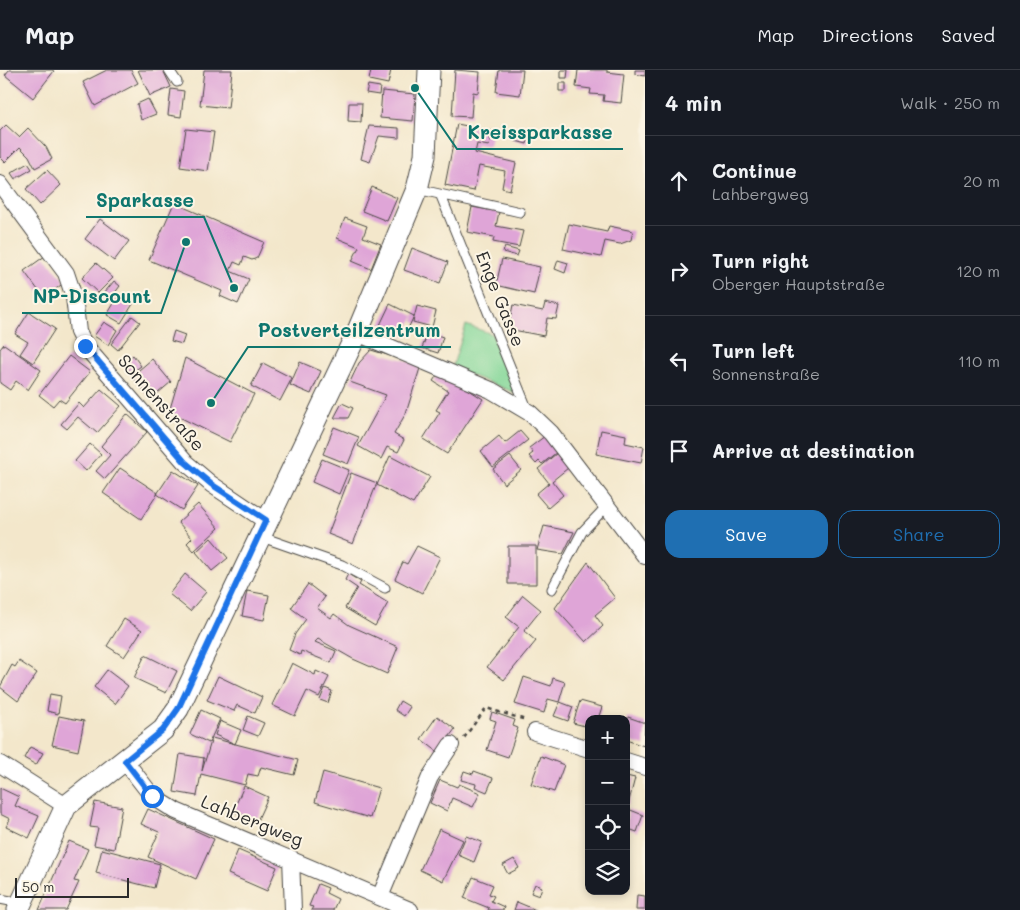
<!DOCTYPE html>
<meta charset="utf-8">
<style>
:root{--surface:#171b24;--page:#20242c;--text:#f1f3f6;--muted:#9ea1a6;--line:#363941;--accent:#1f6fb2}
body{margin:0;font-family:Mali,sans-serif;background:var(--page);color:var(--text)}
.controls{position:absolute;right:15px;bottom:15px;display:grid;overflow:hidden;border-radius:10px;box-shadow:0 2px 8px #0003}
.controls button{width:45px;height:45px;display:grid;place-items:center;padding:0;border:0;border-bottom:1px solid var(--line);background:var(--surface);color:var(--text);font:25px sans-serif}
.scale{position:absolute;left:15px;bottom:12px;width:114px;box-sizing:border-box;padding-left:5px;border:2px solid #2b2b2b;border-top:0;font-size:14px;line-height:18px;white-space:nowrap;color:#2b2b2b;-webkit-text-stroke:4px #fcf5e5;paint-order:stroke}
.stop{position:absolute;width:15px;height:15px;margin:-11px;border:4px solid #1a73e8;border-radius:50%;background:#fff}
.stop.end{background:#1a73e8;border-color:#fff;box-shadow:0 1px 5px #0008}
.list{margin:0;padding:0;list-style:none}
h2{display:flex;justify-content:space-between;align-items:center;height:65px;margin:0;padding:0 20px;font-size:21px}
h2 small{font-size:16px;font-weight:400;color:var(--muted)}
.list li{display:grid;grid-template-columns:32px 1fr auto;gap:15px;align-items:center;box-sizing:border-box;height:90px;padding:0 20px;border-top:1px solid var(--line)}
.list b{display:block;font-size:19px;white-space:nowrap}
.list p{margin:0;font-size:16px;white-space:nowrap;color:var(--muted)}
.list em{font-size:16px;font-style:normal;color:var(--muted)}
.actions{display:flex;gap:10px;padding:15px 20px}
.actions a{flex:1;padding:11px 0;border:1px solid var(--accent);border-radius:15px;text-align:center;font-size:18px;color:var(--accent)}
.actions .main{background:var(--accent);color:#fff}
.icon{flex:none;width:28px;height:28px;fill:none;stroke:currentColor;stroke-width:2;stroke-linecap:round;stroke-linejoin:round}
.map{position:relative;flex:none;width:645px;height:840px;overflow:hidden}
header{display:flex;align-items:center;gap:30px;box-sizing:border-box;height:70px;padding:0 25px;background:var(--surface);border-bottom:1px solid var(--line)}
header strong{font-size:24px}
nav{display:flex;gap:28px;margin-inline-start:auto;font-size:18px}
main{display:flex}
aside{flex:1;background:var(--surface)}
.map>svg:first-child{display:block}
.green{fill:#84d799;stroke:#588162}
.building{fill:#dfa5d7}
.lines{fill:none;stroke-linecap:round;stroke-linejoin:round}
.service-casing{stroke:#494743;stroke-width:11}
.minor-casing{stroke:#494743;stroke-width:18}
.tertiary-casing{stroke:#494743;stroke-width:23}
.path{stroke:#494743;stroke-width:2.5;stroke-dasharray:4 4;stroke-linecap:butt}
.service{stroke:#fff;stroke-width:9}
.minor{stroke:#fff;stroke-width:16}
.tertiary{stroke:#fff;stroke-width:21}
.route{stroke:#1a73e8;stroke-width:6}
.labels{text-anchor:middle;stroke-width:4;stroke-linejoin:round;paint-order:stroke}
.street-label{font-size:18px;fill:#2b2b2b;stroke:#fcf5e5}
.leader{fill:none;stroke:#0f766e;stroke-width:2}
.callout-dot{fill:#0f766e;stroke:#fcf5e5;stroke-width:2}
.callout-label{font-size:19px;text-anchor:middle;font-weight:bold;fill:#0f766e;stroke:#fcf5e5;stroke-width:4;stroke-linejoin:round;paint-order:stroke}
</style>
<header>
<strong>Map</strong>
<nav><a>Map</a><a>Directions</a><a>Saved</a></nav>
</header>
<main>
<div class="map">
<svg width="645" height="840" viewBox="0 0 645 840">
<rect width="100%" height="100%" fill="#fcf5e5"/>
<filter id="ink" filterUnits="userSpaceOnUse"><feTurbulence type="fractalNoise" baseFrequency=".02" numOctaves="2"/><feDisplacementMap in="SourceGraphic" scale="10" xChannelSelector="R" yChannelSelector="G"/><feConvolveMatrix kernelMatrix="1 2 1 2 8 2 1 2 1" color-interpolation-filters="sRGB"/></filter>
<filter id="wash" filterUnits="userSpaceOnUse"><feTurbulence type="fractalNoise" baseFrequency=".0096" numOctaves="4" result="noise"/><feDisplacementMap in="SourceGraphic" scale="20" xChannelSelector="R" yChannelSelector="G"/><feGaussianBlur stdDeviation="1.12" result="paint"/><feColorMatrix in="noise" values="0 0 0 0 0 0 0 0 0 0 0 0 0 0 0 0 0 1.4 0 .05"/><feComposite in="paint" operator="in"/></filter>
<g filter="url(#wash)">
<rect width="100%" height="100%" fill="#f3e7cb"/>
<path class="green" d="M466,255L492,264L516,323L452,298Z"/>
<g id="blocks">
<path class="building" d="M9,0H52L54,1L33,28L5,5Z
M107,0H131L138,13L95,36L83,12Z
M138,0H163L171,17L150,26Z
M204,0H232L228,38L200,35Z
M371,0H391L388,14L369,10Z
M455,0L480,2L478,23L473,22L471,47L452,46Z
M499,0H523L520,25L496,22Z
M561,0H568L567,8H561Z
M578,0H607V2L624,4L621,33L603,31L604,25L590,24L591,19L576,17Z
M635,0H645V6L635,4Z
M559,13H566V21H559Z
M368,15L380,17L379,25L366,23Z
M171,19L184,21L181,47L168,45Z
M382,21L415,24L413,51L380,48Z
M148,29L156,44L141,50L137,34Z
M349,33H362L361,52L348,51Z
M457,54L492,61L489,76L477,74L475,83L516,93L510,120L502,118L505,101L479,96L474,121L445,115Z
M6,55L19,67L28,58L46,77L52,89L35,98L29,86L20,77L5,92L0,87V61Z
M369,56L399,58V68L379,66L370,92L361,89Z
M186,59L214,62L208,101L180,97Z
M514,60L529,64L527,74L512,70Z
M28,93L32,99L15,109L11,103Z
M47,100L61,115L40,135L26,119Z
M372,117L397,128L387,151L362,141Z
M174,133L264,172L257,188L252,190L244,187L241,195L234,192L230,201L249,209L238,234L220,226L222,221L149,190Z
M472,137L499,142L496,156L523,161L519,177L493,172L494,167L467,162Z
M345,148L367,156L363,167L381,174L371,199L352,191L359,177L337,168Z
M100,149L129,171L114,191L85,169Z
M569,154L607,162L609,156L633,161L631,170L620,174L605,171L601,187L563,179Z
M505,177L519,181L517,186L503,182Z
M412,178L448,192L440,213L404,200Z
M45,186L65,212L44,228L24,201Z
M502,189L540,197L534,224L496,215Z
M558,190L568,193L565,203L555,199Z
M96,193L113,208L98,223L82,208Z
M114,211L120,216L111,228L104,223Z
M119,225L133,234L121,253L107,245Z
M545,233L559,236L556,249L547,248L544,266L508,259L513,235L543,241Z
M390,234L414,246L404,267L380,255Z
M417,236L436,241L432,257L413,252Z
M29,242L55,259L33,293L20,284L28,272L15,264Z
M132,246L140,252L118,280L111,274Z
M104,252L117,260L108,275L94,266Z
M174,261L185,265L182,274L171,271Z
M428,262L443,267L438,283L422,278Z
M4,274L41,300L28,320L16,311L10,320L0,313V279Z
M371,280L421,295L406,343L394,364L404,370L398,382L387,377L381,389L358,376L386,325L350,312L359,293Z
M133,285L141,296L131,303L123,293Z
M69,286L90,302L65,333L59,329L53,336L39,325Z
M185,288L254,324L230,372L169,342Z
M152,289L171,312L151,329L132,306Z
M300,292L321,301L311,324L290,315Z
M263,293L292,308L280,331L251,316Z
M440,301L483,329L447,384L423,369L440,342L436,340L448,321L433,311Z
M101,319L121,336L97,363L78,347L67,359L61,354L79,333L84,338Z
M342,333L353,338L348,348H334Z
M127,344L147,362L105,409L96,401L110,385L101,376Z
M334,357L359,367L348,394L323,384Z
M601,360L626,365L625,373L644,377L641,393L596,384Z
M520,361L528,370L493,397L481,381L499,366L505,373Z
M545,366L557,382L542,394L539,391L536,394L529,386L533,383L529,378Z
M90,374L101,384L86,401L75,391Z
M557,383L568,398L552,411L563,425L548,438L536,424L549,413L538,399Z
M390,386L430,407L413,434L377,415Z
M510,386L521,400L504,414L493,399Z
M322,389L349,400L339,424L312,412Z
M120,398L158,423L141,449L103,423Z
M173,400L198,416L182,440L157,424Z
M351,403L377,413L353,474L328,464Z
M198,434L219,458L194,481L187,473L192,468L178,452Z
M544,456L574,462L563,484L537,480Z
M211,468L228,488L212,501L196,482Z
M417,476L440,487L422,523L395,509L403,492L407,494Z
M508,476H536V514H508Z
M588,492L615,528L595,545L603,556L586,572L555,538Z
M185,504L206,522L190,541L169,524Z
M348,504L361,512L359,515L388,533L375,556L345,538L357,518L345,510Z
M308,514L325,527L317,538L331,548L334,544L349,555L398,577L387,604L353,589L318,569L315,572L336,581L331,593L301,581L300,585L289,580L295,564L306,549L291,538Z
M247,521L269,525L264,550L242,546Z
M523,525L541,540L524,561L536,571L504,610L487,597L519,557L506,547Z
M124,549L142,560L124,587L107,576Z
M145,585L177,601L166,623L134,608Z
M19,591L37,603L18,631L0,617L12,595L15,597Z
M292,593L315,605L316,601L329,607L319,627L307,621L295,646L272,635Z
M107,600L128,616L115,634L94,617Z
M218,606L262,627L255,643L237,635L234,641L207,630Z
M524,607L551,616L553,608L565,612L559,632L548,629L544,643L515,634Z
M325,618L332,621L328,633L320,630Z
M50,624L61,626L58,644L47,641Z
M400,631L410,637L404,646L395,640Z
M580,631L602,637L598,649H589V657L573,653Z
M560,632L573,637L568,651L554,646Z
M201,640L220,649L209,673L190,664Z
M492,642L515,650L513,656L518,658L508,687L487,680L496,651L490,649Z
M59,646L84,651L78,681L52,675Z
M248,646L264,653L258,666L243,660Z
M437,646L455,659L438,682L421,669Z
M628,647L645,653L644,676L626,670Z
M220,651L241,660L235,674L215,665Z
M212,668L298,690L294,705L261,697L258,706L248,704L245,715L201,704L197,726L174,722L180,684L204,688L202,701Z
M30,677L43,683L36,695L24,688Z
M541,686L564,695L554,722L531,714Z
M464,701L473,704L474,701L493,708L487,722L475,717L476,714L461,710Z
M323,702L379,718L370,748L315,732Z
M626,706L635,708L628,735L626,734Z
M440,710L457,717L459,714L480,723L473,737L452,728L447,741L430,733Z
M244,716L268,727L257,751L233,741Z
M0,718L19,727L15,736L39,746L29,768L6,757L10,749L0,744Z
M95,732L122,737L114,779L94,775L98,758L90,757Z
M148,739L214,769L196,809L148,787L159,762L141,754Z
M628,739L643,745L637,762L626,758Z
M439,759L463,770L443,811L420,800Z
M466,766L482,772L474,792L458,785Z
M69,771L88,779L74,811L79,812L66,840H39Z
M102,779L160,794L154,818L96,803Z
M238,780L277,797L267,821L228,804Z
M514,789L519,798L508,804L503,795Z
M473,807L493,815L489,824L494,826L491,831L504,837L503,840H488L489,838L464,828Z
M318,814L328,818L326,823L338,829L333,840H311L313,837L309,836Z
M535,814L542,817L539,826L531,823Z
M637,825L645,826V840H636Z
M517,832L536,840H514Z"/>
</g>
</g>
<g filter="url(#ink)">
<use href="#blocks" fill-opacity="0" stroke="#494743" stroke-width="1"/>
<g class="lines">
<g class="service-casing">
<path id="service" d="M169,0L177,12
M417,119L520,142
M441,126L528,341
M259,466L342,495L385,518
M552,519L582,462L607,436
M0,829L21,833"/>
</g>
<g class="minor-casing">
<path id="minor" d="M0,114L66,203L74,227L78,262L85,276L185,392L211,414L266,451
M357,263L491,320L530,343L551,363L645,486
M535,662L589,679
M125,691L152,726L176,741L410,840
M626,691L645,697
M0,694L66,736
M291,788L293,840
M380,827L430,707L451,675"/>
</g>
<g class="tertiary-casing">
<path id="tertiary" d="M18,840L66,736L163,660L178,639L357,263L417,119L425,86L429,0"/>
</g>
<path class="path" d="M464,668L486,638L526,650"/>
<use href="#service" class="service"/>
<use href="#minor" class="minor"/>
<use href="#tertiary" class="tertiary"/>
</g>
</g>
<g class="lines" filter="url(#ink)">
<path class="route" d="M85,276L185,392L211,414L266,450L178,639L163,660L125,691L152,726"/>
</g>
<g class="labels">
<g class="street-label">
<text transform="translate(500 229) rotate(68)" y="6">Enge Gasse</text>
<text transform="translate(161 333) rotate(49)" y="6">Sonnenstraße</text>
<text transform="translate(252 751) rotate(22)" y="6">Lahbergweg</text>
</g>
</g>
<path class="leader" d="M415 18L457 79H623M234 218L204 147H86M186 172L161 243H22M211 333L248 277H451"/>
<g class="callout-dot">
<circle cx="415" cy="18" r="5"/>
<circle cx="234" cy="218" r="5"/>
<circle cx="186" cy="172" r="5"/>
<circle cx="211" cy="333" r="5"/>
</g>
<g class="callout-label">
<text x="540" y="69">Kreissparkasse</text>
<text x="145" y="137">Sparkasse</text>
<text x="92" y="233">NP-Discount</text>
<text x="349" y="267">Postverteilzentrum</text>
</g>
</svg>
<div class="controls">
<button>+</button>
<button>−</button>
<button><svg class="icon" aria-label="locate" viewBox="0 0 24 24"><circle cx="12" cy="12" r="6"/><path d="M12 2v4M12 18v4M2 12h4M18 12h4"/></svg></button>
<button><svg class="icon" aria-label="layers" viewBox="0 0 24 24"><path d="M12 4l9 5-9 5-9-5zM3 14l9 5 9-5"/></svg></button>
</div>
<div class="scale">50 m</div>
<div class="stop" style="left:152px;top:726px"></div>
<div class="stop end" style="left:85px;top:276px"></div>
</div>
<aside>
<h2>4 min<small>Walk · 250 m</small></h2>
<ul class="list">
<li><svg class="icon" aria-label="ahead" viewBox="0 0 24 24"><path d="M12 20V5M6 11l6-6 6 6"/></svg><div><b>Continue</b><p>Lahbergweg</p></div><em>20 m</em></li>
<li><svg class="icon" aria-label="right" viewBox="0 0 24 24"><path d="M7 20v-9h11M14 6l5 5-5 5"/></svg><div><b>Turn right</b><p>Oberger Hauptstraße</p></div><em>120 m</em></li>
<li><svg class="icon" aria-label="left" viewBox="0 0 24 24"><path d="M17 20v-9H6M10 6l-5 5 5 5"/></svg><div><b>Turn left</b><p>Sonnenstraße</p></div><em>110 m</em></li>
<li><svg class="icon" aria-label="arrive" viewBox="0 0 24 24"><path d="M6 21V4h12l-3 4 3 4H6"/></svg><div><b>Arrive at destination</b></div></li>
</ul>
<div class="actions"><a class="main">Save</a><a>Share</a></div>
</aside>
</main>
